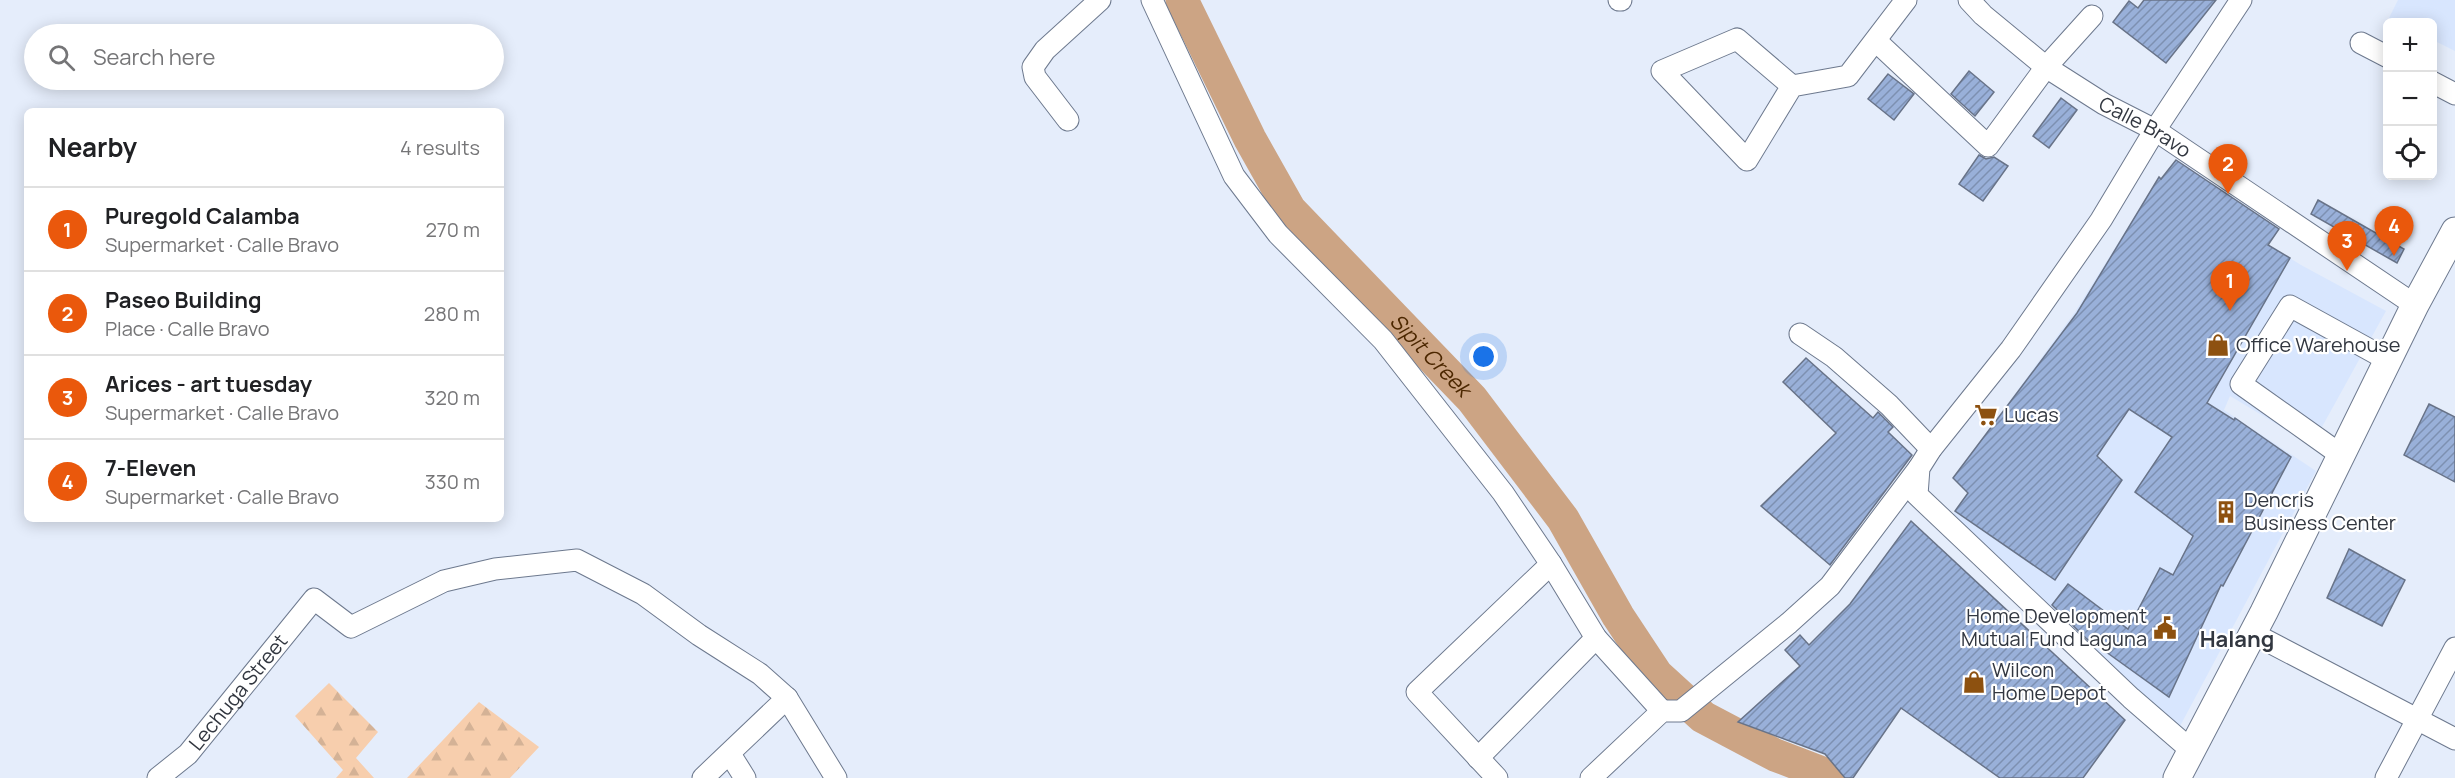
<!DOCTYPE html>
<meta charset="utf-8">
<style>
:root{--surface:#fff;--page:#f2f2f2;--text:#202124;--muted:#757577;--line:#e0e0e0;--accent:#ea580c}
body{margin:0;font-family:Manrope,sans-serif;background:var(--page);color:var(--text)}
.controls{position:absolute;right:18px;top:18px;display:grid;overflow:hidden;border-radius:9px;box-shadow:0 3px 15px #0003}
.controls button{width:54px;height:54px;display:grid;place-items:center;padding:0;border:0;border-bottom:2px solid var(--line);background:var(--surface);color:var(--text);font:30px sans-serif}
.you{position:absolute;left:1484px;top:357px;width:21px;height:21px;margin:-15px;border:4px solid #fff;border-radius:50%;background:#1a73e8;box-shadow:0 0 0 9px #1a73e833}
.badge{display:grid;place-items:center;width:39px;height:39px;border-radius:50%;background:var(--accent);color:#fff;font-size:20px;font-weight:700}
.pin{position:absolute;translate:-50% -50px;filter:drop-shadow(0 2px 3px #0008)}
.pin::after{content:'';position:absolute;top:32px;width:21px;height:18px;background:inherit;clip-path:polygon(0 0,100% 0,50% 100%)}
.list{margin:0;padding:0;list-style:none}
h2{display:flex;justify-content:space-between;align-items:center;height:78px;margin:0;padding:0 24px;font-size:26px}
h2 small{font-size:20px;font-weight:400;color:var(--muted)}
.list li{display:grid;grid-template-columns:39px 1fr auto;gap:18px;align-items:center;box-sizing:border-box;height:84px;padding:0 24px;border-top:2px solid var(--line)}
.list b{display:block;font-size:22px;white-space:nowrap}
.list p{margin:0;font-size:20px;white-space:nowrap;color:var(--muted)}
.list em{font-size:20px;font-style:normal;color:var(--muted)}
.icon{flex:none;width:33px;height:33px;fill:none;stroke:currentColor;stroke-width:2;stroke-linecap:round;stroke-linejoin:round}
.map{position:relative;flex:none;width:2455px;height:778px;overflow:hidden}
.search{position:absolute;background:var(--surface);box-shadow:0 3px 15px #0003;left:24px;top:24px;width:480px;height:66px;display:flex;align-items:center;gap:15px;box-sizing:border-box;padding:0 21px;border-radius:33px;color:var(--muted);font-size:22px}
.panel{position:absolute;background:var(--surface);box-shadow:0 3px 15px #0003;left:24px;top:108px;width:480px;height:414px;border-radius:9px}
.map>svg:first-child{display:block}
.built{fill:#d8e6fe}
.forest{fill:url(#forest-firs)}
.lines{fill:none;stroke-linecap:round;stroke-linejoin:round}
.river{stroke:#cca484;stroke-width:33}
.building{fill:url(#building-hatch);stroke:#687388;stroke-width:1.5}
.minor-casing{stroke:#6d798e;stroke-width:23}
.major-casing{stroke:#6d798e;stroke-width:29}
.minor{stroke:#fff;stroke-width:21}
.major{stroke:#fff;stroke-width:27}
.labels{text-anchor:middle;stroke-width:4.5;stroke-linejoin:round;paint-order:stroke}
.street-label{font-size:20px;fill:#323740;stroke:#fff}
.poi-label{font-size:20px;fill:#323740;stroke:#fff;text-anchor:start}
.water-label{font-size:21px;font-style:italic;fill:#4c2700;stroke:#fff}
.quarter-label{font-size:22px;font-weight:bold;fill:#323740;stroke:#fff}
</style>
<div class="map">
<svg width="2455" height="778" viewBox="0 0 2455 778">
<defs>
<pattern id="forest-firs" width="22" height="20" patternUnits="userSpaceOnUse" patternTransform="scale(1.5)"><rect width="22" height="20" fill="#f7cead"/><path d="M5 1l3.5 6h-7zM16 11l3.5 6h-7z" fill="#d4b296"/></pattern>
<pattern id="building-hatch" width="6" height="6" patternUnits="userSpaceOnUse" patternTransform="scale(1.5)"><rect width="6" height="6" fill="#99b0d9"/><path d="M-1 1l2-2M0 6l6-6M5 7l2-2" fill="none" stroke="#7d90b1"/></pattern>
</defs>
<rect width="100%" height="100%" fill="#e5edfb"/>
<path class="built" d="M2398,0H2455V51L2433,40L2432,22H2398L2389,18Z
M2159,177L2301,265L2386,311L2312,445L2230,396L2224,410L2316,471L2179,728L1949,525L1955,511L1968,493L1953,478L2075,312Z"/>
<path class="forest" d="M329,683L378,732L356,758L374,778H336L343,770L295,716Z
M479,702L539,747L510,778H407Z"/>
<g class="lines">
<path class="river" id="s1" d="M1182,0L1250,139L1290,210L1472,399L1563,519L1618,616L1657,675L1703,717L1775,755L1835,778"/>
</g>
<path class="building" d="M2144,0H2216L2166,63L2113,22L2129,1L2138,8Z
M1969,71L1994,92L1975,116L1951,94Z
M1888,74L1914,94L1894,120L1868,99Z
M2061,98L2077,110L2049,148L2033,136Z
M1979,155L1986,159L1994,157L2008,166L1983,201L1959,184Z
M2176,160L2279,229L2268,245L2290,258L2207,403L2234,420L2235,418L2291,457L2223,586L2221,585L2169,697L2095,644L2094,646L2052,605L2068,584L2128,629L2160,568L2173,575L2193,536L2135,492L2172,437L2129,409L2097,456L2122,480L2055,580L1955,511L1968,493L1953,478L2077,313L2159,177L2161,179Z
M2318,200L2404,249L2397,263L2311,214Z
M1806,358L1873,418L1878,412L1893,427L1888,432L1912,455L1830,565L1761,506L1836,433L1783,382Z
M2429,404L2455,417V482L2404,455Z
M1911,521L2125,720L2083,778H2000L1901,708L1853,778H1845L1825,754L1738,722L1800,666L1785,650L1800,635L1809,645L1850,604Z
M2349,549L2405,580L2382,626L2327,598Z"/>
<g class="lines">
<g class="minor-casing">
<g id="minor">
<path d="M1152,0L1234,176L1278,234L1383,340L1503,493L1551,564L1596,638L1662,711"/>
<path d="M1619,0H1621"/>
<path id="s2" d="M1969,0L1983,15L2046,67L2104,104L2155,130L2415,305"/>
<path d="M1876,41L1988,146L2046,67L2092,16"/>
<path d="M2361,43L2388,57"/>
<path d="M2432,82L2455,94"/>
<path d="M1792,86L1737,39L1662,71L1747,160L1792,86L1848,76L1906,0"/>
<path d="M1068,120L1035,77L1033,67L1045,50L1100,0"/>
<path d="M1800,334L1834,357L1889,405L1931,449"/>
<path d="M2341,455L2241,384L2290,306L2388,360"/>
<path d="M2252,633L2455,739"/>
<path d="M2191,750L2131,698L1917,495L1919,468L1931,449L2011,349L2101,220L2155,130L2241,0"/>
<path d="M730,754L745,778"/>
<path d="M1478,758L1596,638"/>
<path id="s3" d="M158,778L188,754L314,599L351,627L444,581L495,569L577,560L643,594L699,635L760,674L787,698L836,778"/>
<path d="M703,778L787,698"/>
<path d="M1497,778L1417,692L1551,564"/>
<path d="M1591,778L1662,711H1681L1789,623L1830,586L1919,468"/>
<path d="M2386,778L2455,648"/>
</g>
</g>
<g class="major-casing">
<path id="major" d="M2177,778L2264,612L2415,305L2455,231"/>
</g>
<use href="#minor" class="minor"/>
<use href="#major" class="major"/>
</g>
<defs>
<g id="shop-bare" transform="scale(1.8)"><path d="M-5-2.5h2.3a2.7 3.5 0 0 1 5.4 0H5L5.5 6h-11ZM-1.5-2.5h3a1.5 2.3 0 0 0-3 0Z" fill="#8d5110" stroke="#fff" stroke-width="2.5" paint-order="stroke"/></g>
<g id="supermarket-bare" transform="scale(1.8)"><path d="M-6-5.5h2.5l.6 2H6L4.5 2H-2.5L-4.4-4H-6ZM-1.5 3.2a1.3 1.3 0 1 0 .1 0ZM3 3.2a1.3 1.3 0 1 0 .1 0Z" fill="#8d5110" stroke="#fff" stroke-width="2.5" paint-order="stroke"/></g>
<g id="building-bare" transform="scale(1.8)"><path d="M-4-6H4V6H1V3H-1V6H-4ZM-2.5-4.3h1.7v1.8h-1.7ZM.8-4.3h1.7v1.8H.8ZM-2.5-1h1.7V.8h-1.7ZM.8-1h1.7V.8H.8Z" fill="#8d5110" stroke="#fff" stroke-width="2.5" paint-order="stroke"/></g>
<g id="civic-bare" transform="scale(1.8)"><path d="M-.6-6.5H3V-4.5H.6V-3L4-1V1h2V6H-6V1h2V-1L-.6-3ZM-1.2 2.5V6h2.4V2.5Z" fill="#8d5110" stroke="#fff" stroke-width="2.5" paint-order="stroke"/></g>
</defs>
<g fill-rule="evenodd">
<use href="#shop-bare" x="2218" y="345"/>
<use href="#supermarket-bare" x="1986" y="415"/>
<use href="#building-bare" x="2226" y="512"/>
<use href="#civic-bare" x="2165" y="628"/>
<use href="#shop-bare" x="1974" y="682"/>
</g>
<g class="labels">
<g class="street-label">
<text dy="7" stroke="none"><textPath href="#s2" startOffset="218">Calle Bravo</textPath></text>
<text dy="7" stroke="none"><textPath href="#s3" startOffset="118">Lechuga Street</textPath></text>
</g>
<g class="poi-label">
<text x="2236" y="352">Office Warehouse</text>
<text x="2004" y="422">Lucas</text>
<text x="2244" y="507">Dencris<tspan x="2244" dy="23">Business Center</tspan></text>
<text x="2147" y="623" text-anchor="end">Home Development<tspan x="2147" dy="23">Mutual Fund Laguna</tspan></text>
<text x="1992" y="677">Wilcon<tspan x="1992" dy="23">Home Depot</tspan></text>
</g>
<g class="water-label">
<text dy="7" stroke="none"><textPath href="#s1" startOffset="438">Sipit Creek</textPath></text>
</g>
<g class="quarter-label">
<text x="2237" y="647">Halang</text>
</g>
</g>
</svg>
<div class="controls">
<button>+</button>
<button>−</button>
<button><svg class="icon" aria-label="locate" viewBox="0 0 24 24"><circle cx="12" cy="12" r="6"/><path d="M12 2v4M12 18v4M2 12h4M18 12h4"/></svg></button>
</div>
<div class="you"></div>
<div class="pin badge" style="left:2230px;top:311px">1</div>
<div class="pin badge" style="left:2228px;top:194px">2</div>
<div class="pin badge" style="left:2347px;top:271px">3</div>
<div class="pin badge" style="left:2394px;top:256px">4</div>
<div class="search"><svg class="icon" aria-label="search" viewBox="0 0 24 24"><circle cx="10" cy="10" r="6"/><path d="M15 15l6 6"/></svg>Search here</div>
<section class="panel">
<h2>Nearby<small>4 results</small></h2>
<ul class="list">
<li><span class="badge">1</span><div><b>Puregold Calamba</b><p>Supermarket · Calle Bravo</p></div><em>270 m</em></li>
<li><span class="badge">2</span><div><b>Paseo Building</b><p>Place · Calle Bravo</p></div><em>280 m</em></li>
<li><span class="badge">3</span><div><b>Arices - art tuesday</b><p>Supermarket · Calle Bravo</p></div><em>320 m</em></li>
<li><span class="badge">4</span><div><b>7-Eleven</b><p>Supermarket · Calle Bravo</p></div><em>330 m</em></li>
</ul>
</section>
</div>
